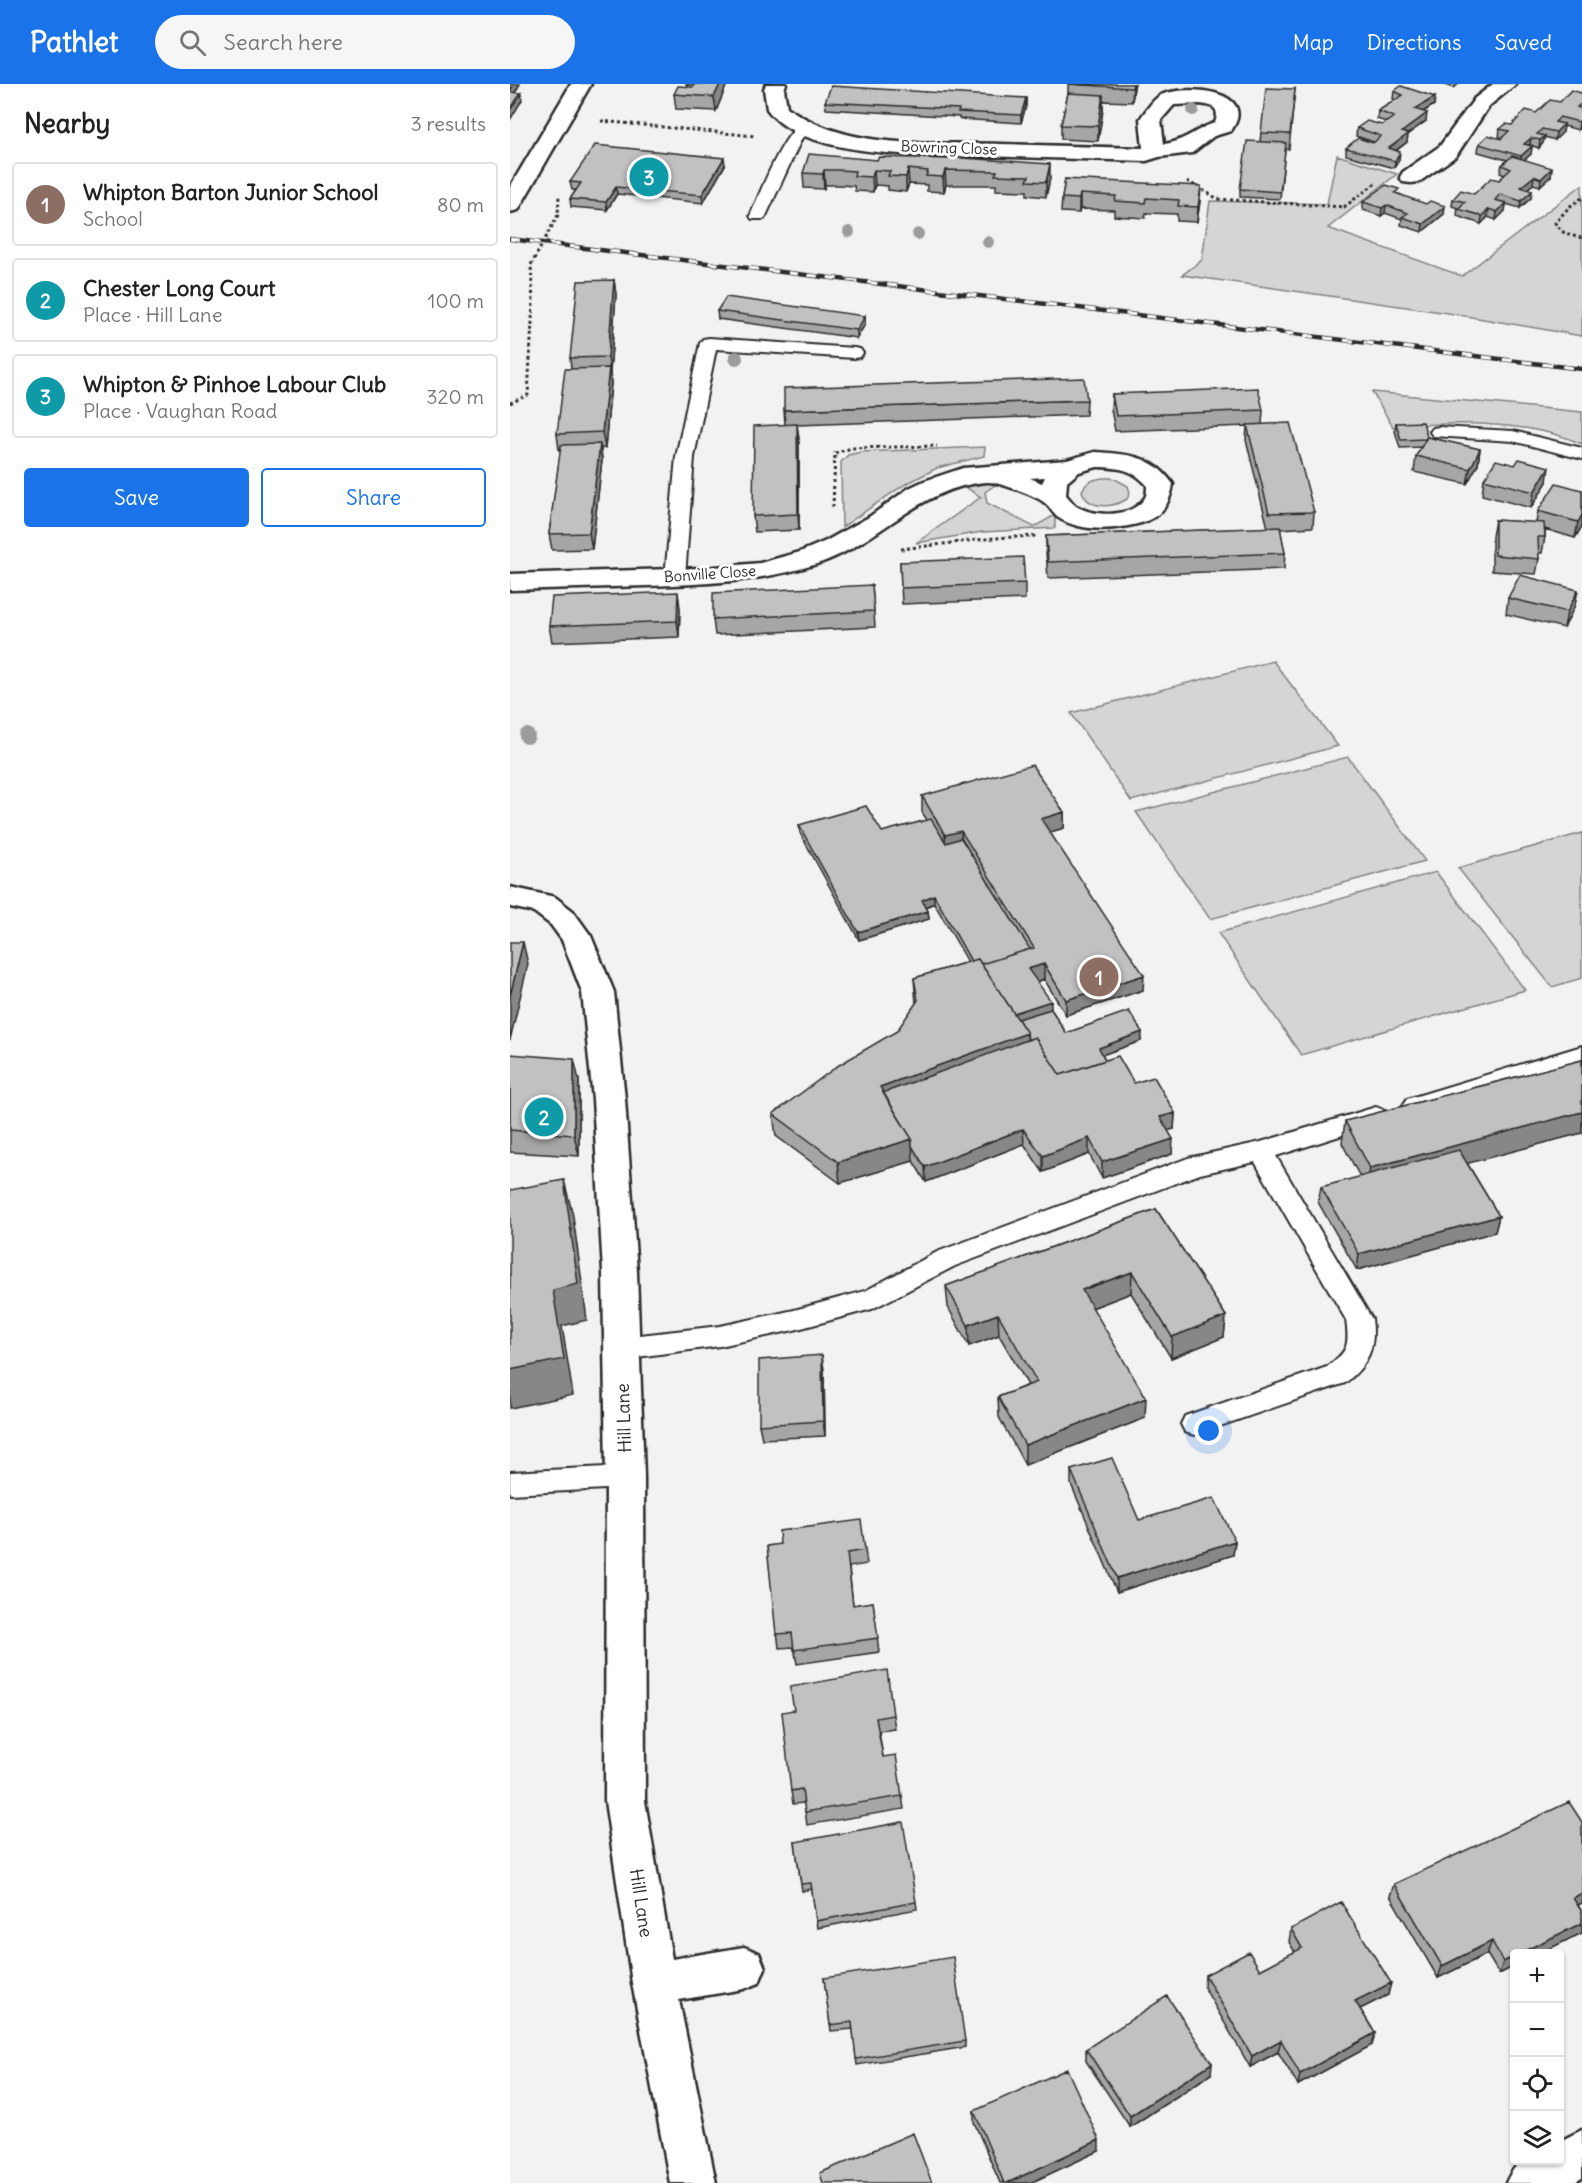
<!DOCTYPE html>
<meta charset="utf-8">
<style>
:root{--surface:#fff;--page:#f6f6f6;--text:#222;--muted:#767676;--line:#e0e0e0;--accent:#1a73e8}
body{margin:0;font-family:Delius,sans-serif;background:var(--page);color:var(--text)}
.controls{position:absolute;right:18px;bottom:18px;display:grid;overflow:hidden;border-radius:6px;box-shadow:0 2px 4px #0004}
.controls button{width:54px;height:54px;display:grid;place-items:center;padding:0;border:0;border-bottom:2px solid var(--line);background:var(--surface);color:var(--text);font:30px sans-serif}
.you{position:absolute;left:699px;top:1347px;width:21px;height:21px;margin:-15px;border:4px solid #fff;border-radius:50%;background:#1a73e8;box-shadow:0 0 0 9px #1a73e833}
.badge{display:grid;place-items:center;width:39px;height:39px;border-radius:50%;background:var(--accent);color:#fff;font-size:20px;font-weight:700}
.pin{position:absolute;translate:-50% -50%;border:3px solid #fff;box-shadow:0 2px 6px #0006}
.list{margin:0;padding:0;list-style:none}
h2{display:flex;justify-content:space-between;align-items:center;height:78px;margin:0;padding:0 24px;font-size:26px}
h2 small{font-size:20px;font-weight:400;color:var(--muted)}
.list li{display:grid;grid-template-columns:39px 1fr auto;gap:18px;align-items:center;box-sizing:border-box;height:84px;margin:0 12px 12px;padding:0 12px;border:2px solid var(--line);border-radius:6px}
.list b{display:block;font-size:22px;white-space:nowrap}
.list p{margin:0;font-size:20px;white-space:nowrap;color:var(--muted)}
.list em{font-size:20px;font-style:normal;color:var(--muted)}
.actions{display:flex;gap:12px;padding:18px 24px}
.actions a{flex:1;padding:14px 0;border:2px solid var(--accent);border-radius:6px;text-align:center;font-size:21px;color:var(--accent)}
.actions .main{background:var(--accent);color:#fff}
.icon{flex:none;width:33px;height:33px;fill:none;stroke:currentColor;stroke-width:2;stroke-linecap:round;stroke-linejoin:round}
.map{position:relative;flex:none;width:1072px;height:2099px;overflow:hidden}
header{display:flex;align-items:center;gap:36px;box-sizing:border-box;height:84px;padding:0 30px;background:var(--accent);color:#fff}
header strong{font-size:28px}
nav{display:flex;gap:33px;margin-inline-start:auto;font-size:21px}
.search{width:420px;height:54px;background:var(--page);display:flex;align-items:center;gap:15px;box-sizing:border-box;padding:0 21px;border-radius:33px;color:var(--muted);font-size:22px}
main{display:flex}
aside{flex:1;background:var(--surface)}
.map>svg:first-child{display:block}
.green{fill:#d5d5d5;stroke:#808080;stroke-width:1.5}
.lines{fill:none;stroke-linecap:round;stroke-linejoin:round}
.lane-casing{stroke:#2b2b2b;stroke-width:4}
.street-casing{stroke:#2b2b2b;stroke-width:5}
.secondary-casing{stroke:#2b2b2b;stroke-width:5}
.path{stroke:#2b2b2b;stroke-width:3;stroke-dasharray:3 3;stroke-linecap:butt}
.lane{fill:#fff;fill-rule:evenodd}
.street{fill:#fff;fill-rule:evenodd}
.secondary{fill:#fff;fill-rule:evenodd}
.rail-casing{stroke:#2b2b2b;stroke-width:4.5}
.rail{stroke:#fff;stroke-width:3;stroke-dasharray:10;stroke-linecap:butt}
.tree{fill:#9c9c9c}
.wall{fill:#a6a6a6;stroke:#2b2b2b;stroke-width:1.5}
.shaded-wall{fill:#878787;stroke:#2b2b2b;stroke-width:1.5}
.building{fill:#c1c1c1;stroke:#2b2b2b;stroke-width:1.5}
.labels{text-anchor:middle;stroke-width:6;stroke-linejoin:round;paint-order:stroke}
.far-street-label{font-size:15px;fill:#2b2b2b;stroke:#fff}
.street-label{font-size:18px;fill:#2b2b2b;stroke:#fff}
</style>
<header>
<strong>Pathlet</strong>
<div class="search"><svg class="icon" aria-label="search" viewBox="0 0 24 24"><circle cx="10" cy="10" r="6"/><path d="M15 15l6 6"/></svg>Search here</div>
<nav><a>Map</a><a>Directions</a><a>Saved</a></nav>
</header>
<main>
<aside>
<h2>Nearby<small>3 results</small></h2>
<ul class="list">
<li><span class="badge" style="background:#8d6e63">1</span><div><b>Whipton Barton Junior School</b><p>School</p></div><em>80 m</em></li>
<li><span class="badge" style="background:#0f9aa8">2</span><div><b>Chester Long Court</b><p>Place · Hill Lane</p></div><em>100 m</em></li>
<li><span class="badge" style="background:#0f9aa8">3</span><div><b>Whipton &amp; Pinhoe Labour Club</b><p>Place · Vaughan Road</p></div><em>320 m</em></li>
</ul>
<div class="actions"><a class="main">Save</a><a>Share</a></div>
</aside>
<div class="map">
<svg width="1072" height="2099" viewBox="0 0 1072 2099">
<rect width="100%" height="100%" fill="#f2f2f2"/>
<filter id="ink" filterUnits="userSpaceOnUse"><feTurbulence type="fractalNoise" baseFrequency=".0167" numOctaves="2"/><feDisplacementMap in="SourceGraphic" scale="12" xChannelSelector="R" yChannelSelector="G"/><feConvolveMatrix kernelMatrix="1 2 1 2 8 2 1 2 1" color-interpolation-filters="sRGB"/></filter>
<g filter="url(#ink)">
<path class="green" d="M827,71L887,90L818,144L952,192L1072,101V252L938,229L672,191L692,176L700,117L817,120Z
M862,308L1072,328V360C1020,336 939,338 883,343Z
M475,363L474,372L427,384L394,401L332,443L331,378L338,371L351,368Z
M592,394H603L618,402L620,409L617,415C603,424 578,426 572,407C576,398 582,396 592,394Z
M481,398L488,399L475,408L477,419L524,443L545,431V444L472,448L406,459L471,413L455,403Z
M763,577L828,662L621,717L561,629Z
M838,673L915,777L700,835L626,728Z
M1072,749V894L1042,903L948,784Z
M926,788L1015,906L791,971L708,849Z"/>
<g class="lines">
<g class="lane-casing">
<path id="lane" d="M294,39L302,44L292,54L256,132L254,135H242L240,132C249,112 274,44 294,39Z
M199,254L344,264L350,265L353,269L350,273L344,274L206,265L184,373L175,493L172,497H158L155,493L166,373L190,259L193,255Z
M929,343L1003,347L1072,364V375L1003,357L923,352L920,348L923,344Z
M1072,962V980L905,1030L897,1027L893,1021L897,1015Z
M866,1023L874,1026L878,1032L874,1038L766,1072L862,1235C866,1264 858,1281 835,1299L684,1351L675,1348L671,1340L675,1332L817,1283C837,1268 840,1262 836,1236L745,1078L690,1090L445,1182L362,1225L284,1246L210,1262L112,1275L103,1271L99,1264L103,1257L112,1253L210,1242L284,1226L355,1207L427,1168L678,1074L751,1058Z
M115,1382L125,1385L128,1393L125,1401L115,1404L0,1410V1388Z"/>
</g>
<g class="street-casing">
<path id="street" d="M61,0H81L11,121L8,126L0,128V103Z
M256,0H276L274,5L277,23C338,67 419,58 490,60C538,61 585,63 633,64L630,35C635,28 643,15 651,11C676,0 750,6 721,47L704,52L682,69L649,73L636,77C592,76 547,74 503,73C443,71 294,79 257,25L254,5ZM688,20C702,21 711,23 705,39C687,44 674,58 654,60L651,36L664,21Z
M983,0H1006L979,22L946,72L909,98L901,99L893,98L890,93L893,88L930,62L965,14Z
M585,368C617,370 643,371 663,400C660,420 651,433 631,439C605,446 572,449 547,433C543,429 540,423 535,419C527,412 487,397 477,398C408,403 370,459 307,480C251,498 195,500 136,502C91,503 45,505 0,506V490L194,484L250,479L290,468L316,457L359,433L399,404L414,397L453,384L557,376ZM587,383C609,384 621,384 637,401C637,406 637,412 634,415C621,434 584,433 566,422C562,419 559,414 556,411L557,398L569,388ZM535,393L532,399L520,394Z
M0,803L45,813L63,827L81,852L104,908L115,1015L127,1188L134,1393L135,1717L162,1875L234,1863L249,1869L255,1884L249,1899L234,1905L169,1916L206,2099H160L122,1899L95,1717L96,1393L93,1188L83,1015L72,908L52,856L41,841L24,828L0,823Z"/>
</g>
<g class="secondary-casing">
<path id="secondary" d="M1072,2046V2094L1063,2099H996C1009,2069 1021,2076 1050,2076V2057Z"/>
</g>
<path class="path" d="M91,37L245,52
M677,97L708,115L834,123L866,99
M1072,114L1059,123L1045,139L1055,150L1072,154
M0,319L18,311L23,219L21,181L48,131L49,112
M323,423L325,369L342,364L427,362
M391,465L484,454L527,452"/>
<use href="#lane" class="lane"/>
<use href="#street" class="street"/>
<use href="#secondary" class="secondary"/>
<g class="rail-casing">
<path id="rail" d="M0,155L1072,285"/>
</g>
<use href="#rail" class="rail"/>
</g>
<g class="tree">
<circle cx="683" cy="26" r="6"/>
<circle cx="339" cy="148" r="6"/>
<circle cx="408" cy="150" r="6"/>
<circle cx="478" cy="158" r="6"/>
<circle cx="226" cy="274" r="7"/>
<circle cx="17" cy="652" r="8"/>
</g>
<path class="wall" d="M176,0H217L206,27L166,25L164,10L183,3L177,2Z
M558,0L624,3L622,18L593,17V26L588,57L551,55V41L558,10Z
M933,0H949L943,4Z
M785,5L779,65H775L770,115L730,113V105L750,57L751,49Z
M884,7L924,21L913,28L916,37L898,50L897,58L886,67L889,76L884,84L836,71V64L863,59L864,58L846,52L847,44L872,41L876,38L867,35L868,27L886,16L883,15Z
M1072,8V41L1068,46L1054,42L1053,48L1045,56L1034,53L1033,59L1029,64L1020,61L1022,62L1021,70L1014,76L1041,92L1030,102L1023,100L1017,105L1021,114L1010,124L996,120L995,127L986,136L978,133L971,140L947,132L948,124L942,122L943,115L964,110L989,96L995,91L990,89L992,81L997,76L968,68L969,60L991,55L992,53H989L990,45L1002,41Z
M516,14V22L511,39L449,35V33L316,25L315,18Z
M438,75L540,94L536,113L517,111V107L486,106V101H436L434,108L417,107V101L399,100L396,108L378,106V102L365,101L363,108L345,107L344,102L329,101H315L314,105L294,104L293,89L367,76Z
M215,81L193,119L107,110L97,126L61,123L60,115L66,106H62L60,98Z
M555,95L690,117L687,138L667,137V130L636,129L635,134L604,132V126L570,125L569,129L551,128L552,114Z
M889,110L934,130L912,148L891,141L892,135L875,129L871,132L853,126V118Z
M104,196L106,211L100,288L101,299L95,364H91L92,376L82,465L42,466L39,450L51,365L49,366L47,350L61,285L60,274Z
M207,227L355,232V240L347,254L208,235Z
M602,310L753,326L752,340L804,428L803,443L770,445L775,469L774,485L538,494L536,468V452L758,444L736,356L737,342L605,347L601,325Z
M577,316L576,331L287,341L289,356V446L245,448L243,432L275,341L274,326Z
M886,339L917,353L970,365L968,380L957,400L904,388L906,372L911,363L890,364L885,347Z
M974,395L1037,398L1021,424L972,411Z
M1072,406V442L1065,454L1035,445V453L1032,469H1028L1029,475L1026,490L982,487V452L985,436L1026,439L1028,427Z
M390,478L515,499V515L392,520Z
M362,501L365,543L205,551L203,535Z
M998,514L1065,521L1054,544L996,530Z
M170,524L169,553L42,558L39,542Z
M412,712L554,728V744L540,748L633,906L556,931L534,895L527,898L541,925L556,949L632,948L631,957L592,971L595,976L624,999L665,1029L664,1045L658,1046L662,1070L592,1094L579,1070L533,1088L514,1060L416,1098L403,1077L330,1099L266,1052L263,1030L387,947L406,920L404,894L458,878L424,819L416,823L418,827L419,835L349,856L290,749L289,741L372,748L417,736L412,728Z
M0,970L69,996V1072L0,1068Z
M1072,976V1049L957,1079L989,1132L985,1148L847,1186L808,1118L811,1103L850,1093L832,1059L835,1037Z
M646,1125L716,1232L714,1253L661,1274L621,1209L582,1224L635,1334L515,1381L489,1333L488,1313L518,1301L489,1251L459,1262L438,1223L436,1202Z
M314,1286L315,1352L252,1355L249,1341Z
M561,1386L629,1436L725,1457L723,1471L607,1508L561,1400Z
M257,1462L355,1466L357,1480L339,1483L343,1521L363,1518L369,1568L287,1580L284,1563L269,1564Z
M284,1626L383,1631L385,1645L369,1647L373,1673L392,1712L394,1725L297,1741L294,1719L283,1720L281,1707Z
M1072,1738V1819L1068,1821L1072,1828V1849L1030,1869H1005V1882L989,1890L977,1870L928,1894L880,1812L884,1800Z
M285,1758L406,1818L407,1825L307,1844L302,1805L292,1807Z
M781,1845L878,1911L850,1925L865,1949L862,1961L788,2001L768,1968L740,1983L694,1903L695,1891L750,1886L785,1868L779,1858Z
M314,1894L455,1957V1963L347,1981L343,1945L321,1947Z
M576,1965L701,1990L620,2043L576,1977Z
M464,2027L589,2067L520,2099H490L464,2038Z"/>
<path class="shaded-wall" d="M4,0H10L1,15L0,7Z
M210,0H217L206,27L204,13Z
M623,0H625L624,3L622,18Z
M11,9L12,16L0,36V26Z
M593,11V26L588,57V42Z
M925,13L924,21L904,33L905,25Z
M516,14V22L511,39V31Z
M917,29L916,37L898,50L897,58L878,72L879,64L892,48Z
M1072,35V41L1068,46L1069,38Z
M1054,40L1053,48L1045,56L1046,48Z
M1035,52L1033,59L1029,64L1030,56Z
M1021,54L1020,61L1014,60Z
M1022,62L1021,70L1010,80L1011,72Z
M890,68L889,76L884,84L885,77Z
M214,74L215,81L193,119L192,111Z
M540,80V94L536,113V98Z
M1042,84L1041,92L1030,102L1031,95Z
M398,85L399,100L396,108V93Z
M314,86L315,101L314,105L313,90Z
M364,86L365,101L363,108L362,93Z
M435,86L436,101L434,108L433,93Z
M1024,92L1023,100L1010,111L1011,103Z
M691,102L690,117L687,138L688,123Z
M106,103L107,110L97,126L96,118Z
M1022,107L1021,114L1010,124L1011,117Z
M570,110V125L569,129V115Z
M996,119L995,127L986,136L987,128Z
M876,121L875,129L871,132L872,124Z
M935,122L934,130L912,148L913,140Z
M979,125L978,133L971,140L972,132Z
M104,196L106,211L100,288L98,273Z
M355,232V240L347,254V246Z
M99,284L101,299L95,364L92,348Z
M287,340L289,356V446L288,430Z
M90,360L92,376L82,465L79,449Z
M970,365L968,380L957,400L960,385Z
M1039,383L1037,398L1021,424L1024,408Z
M1072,431V442L1065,454L1068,438Z
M1068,506L1065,521L1054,544L1057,528Z
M168,508L170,524L169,553L167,537Z
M554,728V744L531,751V735Z
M451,747L452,763L436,767L435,751Z
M424,811V819L412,824V816Z
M418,827L419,835L349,856L348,848Z
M13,858L18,880L0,956V912Z
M534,880V895L518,901V885Z
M634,891L633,906L556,931V916Z
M541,917V933L505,945L501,930Z
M632,948L631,957L589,972V964Z
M517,949L518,963L379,1023L370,1003Z
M64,975L69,996V1072L64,1051Z
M1072,1028V1049L857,1106L860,1084Z
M665,1029L664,1045L649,1049L650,1033Z
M513,1045L514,1060L416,1098L415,1083Z
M579,1054V1070L533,1088V1072Z
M402,1055L403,1077L330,1099L328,1078Z
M663,1055L662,1070L592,1094V1078Z
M54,1096L63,1132L77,1236L52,1242L63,1311L0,1324V1286L43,1206Z
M989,1132L985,1148L847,1186L849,1170Z
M622,1188L621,1209L571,1228L572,1206Z
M488,1230L489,1251L459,1262L458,1241Z
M716,1232L714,1253L661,1274L662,1253Z
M312,1271L314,1286L315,1352L313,1337Z
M636,1314L635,1334L515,1381V1361Z
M725,1457L723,1471L607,1508V1494Z
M1072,1809V1819L1058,1826L1063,1814Z
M1072,1839V1849L1030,1869H1010Z
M982,1857L977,1870L928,1894L932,1882Z
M1005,1872V1882L989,1890L993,1878Z
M881,1899L878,1911L842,1929L845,1917Z
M865,1949L862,1961L788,2001L790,1990Z
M771,1956L768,1968L740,1983L742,1972Z
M702,1979L701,1990L620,2043V2032Z
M589,2056V2067L520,2099H497Z"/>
<path class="building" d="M0,0H4L0,7Z
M184,0H210L204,13L164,10L168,2L183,3Z
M558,0H623L622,4Z
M321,2L516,14L511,31L448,28L449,25L315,18Z
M891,2L925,13L905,25L917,29L892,48L898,50L879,64L890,68L885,77L836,64L848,54L863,59L871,52L847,44L857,37L872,41L884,33L868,27L893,11L884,7Z
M756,4L785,5L780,50L751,49Z
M1061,6L1071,9L1072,8V19L1067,23L1072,25V35L1069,38L1050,33L1045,38L1054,40L1046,48L1032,45L1027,50L1035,52L1030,56L1021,54L1014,60L1022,62L1011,72L969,60L978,51L991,55L999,47L990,45L996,40L1002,41L1016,26L1026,29L1040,16L1050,18Z
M0,8L11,9L0,26Z
M558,9L593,11L588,42L551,41Z
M737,57L776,59L770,108L730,105Z
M85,61L214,74L192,111L106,103L96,118L60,115L71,99L60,98Z
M299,70L367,76L369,73L438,75V73L540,80L536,98L517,97L519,92L485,91L487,87L435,86L433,93L416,92L418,87L398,85L396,93L378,92L380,87L364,86L362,93L344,92L345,87L328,86H314L313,90L293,89Z
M1002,72L1042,84L1031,95L1024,92L1011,103L1022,107L1011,117L990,110L985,116L996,119L987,128L979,125L972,132L948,125L955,118L943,115L951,106L964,110L981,94L989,96L1001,85L992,81Z
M555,95L691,102L688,123L668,122L669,116L636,114L635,119L605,117L606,112L570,110L569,115L552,114Z
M876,101L889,105L885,109L916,120L920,117L935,122L913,140L892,133L898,129L876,121L872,124L853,118Z
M104,196L98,273L60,274L68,197Z
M216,213L355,232L347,246L207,227Z
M99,284L92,348L47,350L55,285Z
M574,294L577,316L274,326V304Z
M748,304L753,326L606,332L602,310Z
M913,338L917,353L915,355L891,356L886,339Z
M780,339L804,428L759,429L737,341Z
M287,340L288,430L243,432L244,342Z
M917,353L970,365L960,385L906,372Z
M90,360L79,449L39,450L51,361Z
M1009,375L1039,383L1024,408L974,395L986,376L1005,381Z
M1046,399L1072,406V431L1068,438L1028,427Z
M985,436L1034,439L1035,453H1028L1029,475L985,471Z
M770,443L775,469L538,478L536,452Z
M513,473L515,499L391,504L390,478Z
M1010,491L1068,506L1057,528L998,514Z
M362,501L364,527L203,535V509Z
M168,508L167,537L39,542L42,513Z
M522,681L554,728L531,735L634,891L556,916L534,880L518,885L541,917L504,929L471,880L524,864L451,747L435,751L412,712Z
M356,722L372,748L421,735L436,759L451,754L520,865L471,880L468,875L461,877L424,811L412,816L418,827L348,848L289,741Z
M0,858H13L0,912Z
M468,875L517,949L370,1003L402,1055L328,1078L263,1030L329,981L387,947L408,916L404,894Z
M541,925L556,949L619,927L632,948L589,964L595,976L550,991L525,953L518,956L517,949L508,935Z
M525,953L550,991L608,972L624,999L644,993L665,1029L650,1033L663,1055L592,1078L579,1054L533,1072L513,1045L415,1083L402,1062V1055L373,1009Z
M0,970L64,975V1051L0,1046Z
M1072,976V1028L860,1084L835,1037Z
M949,1066L989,1132L849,1170L811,1103Z
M54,1096L68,1200L43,1206L54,1275L0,1286V1106Z
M646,1125L716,1232L662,1253L622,1188L572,1206L636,1314L515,1361L488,1313L527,1298L488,1230L458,1241L436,1202Z
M312,1271L313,1337L249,1341V1276Z
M602,1374L629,1436L704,1414L725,1457L607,1494L561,1386Z
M351,1436L355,1466L337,1469L343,1521L363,1518L368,1554L284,1566L282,1549L266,1550L257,1462L270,1460L269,1447Z
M377,1586L383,1631L366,1634L373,1673L386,1671L392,1712L295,1728L292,1705L281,1707L272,1628L284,1626L280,1603Z
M1059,1718L1072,1738V1809L1063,1814L1072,1828V1839L1010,1869H1005V1872L993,1878L982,1857L932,1882L884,1800Z
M393,1738L406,1818L306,1837L301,1799L291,1800L285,1758Z
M831,1818L881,1899L845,1917L865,1949L790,1990L771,1956L742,1972L695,1891L739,1868L750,1886L792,1864L781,1845Z
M443,1873L455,1957L346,1975L342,1938L320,1941L314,1894Z
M657,1912L702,1979L620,2032L576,1965Z
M557,1985L589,2056L497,2099H494L464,2027Z
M403,2049L422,2099H313L310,2089Z"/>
</g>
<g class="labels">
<g class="far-street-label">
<text transform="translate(439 64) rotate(2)" y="5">Bowring Close</text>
<text transform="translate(200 490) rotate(-4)" y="5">Bonville Close</text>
</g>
<g class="street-label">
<text transform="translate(114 1334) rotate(-92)" y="6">Hill Lane</text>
<text transform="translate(131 1819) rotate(81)" y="6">Hill Lane</text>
</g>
</g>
</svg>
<div class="controls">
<button>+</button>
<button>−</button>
<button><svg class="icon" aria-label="locate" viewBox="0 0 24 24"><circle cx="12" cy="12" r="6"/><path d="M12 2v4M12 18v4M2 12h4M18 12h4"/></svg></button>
<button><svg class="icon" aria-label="layers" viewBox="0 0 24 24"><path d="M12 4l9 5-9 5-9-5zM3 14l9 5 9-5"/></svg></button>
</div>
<div class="you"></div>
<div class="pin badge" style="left:589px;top:893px;background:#8d6e63">1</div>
<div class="pin badge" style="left:34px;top:1033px;background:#0f9aa8">2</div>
<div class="pin badge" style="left:139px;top:93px;background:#0f9aa8">3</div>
</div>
</main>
